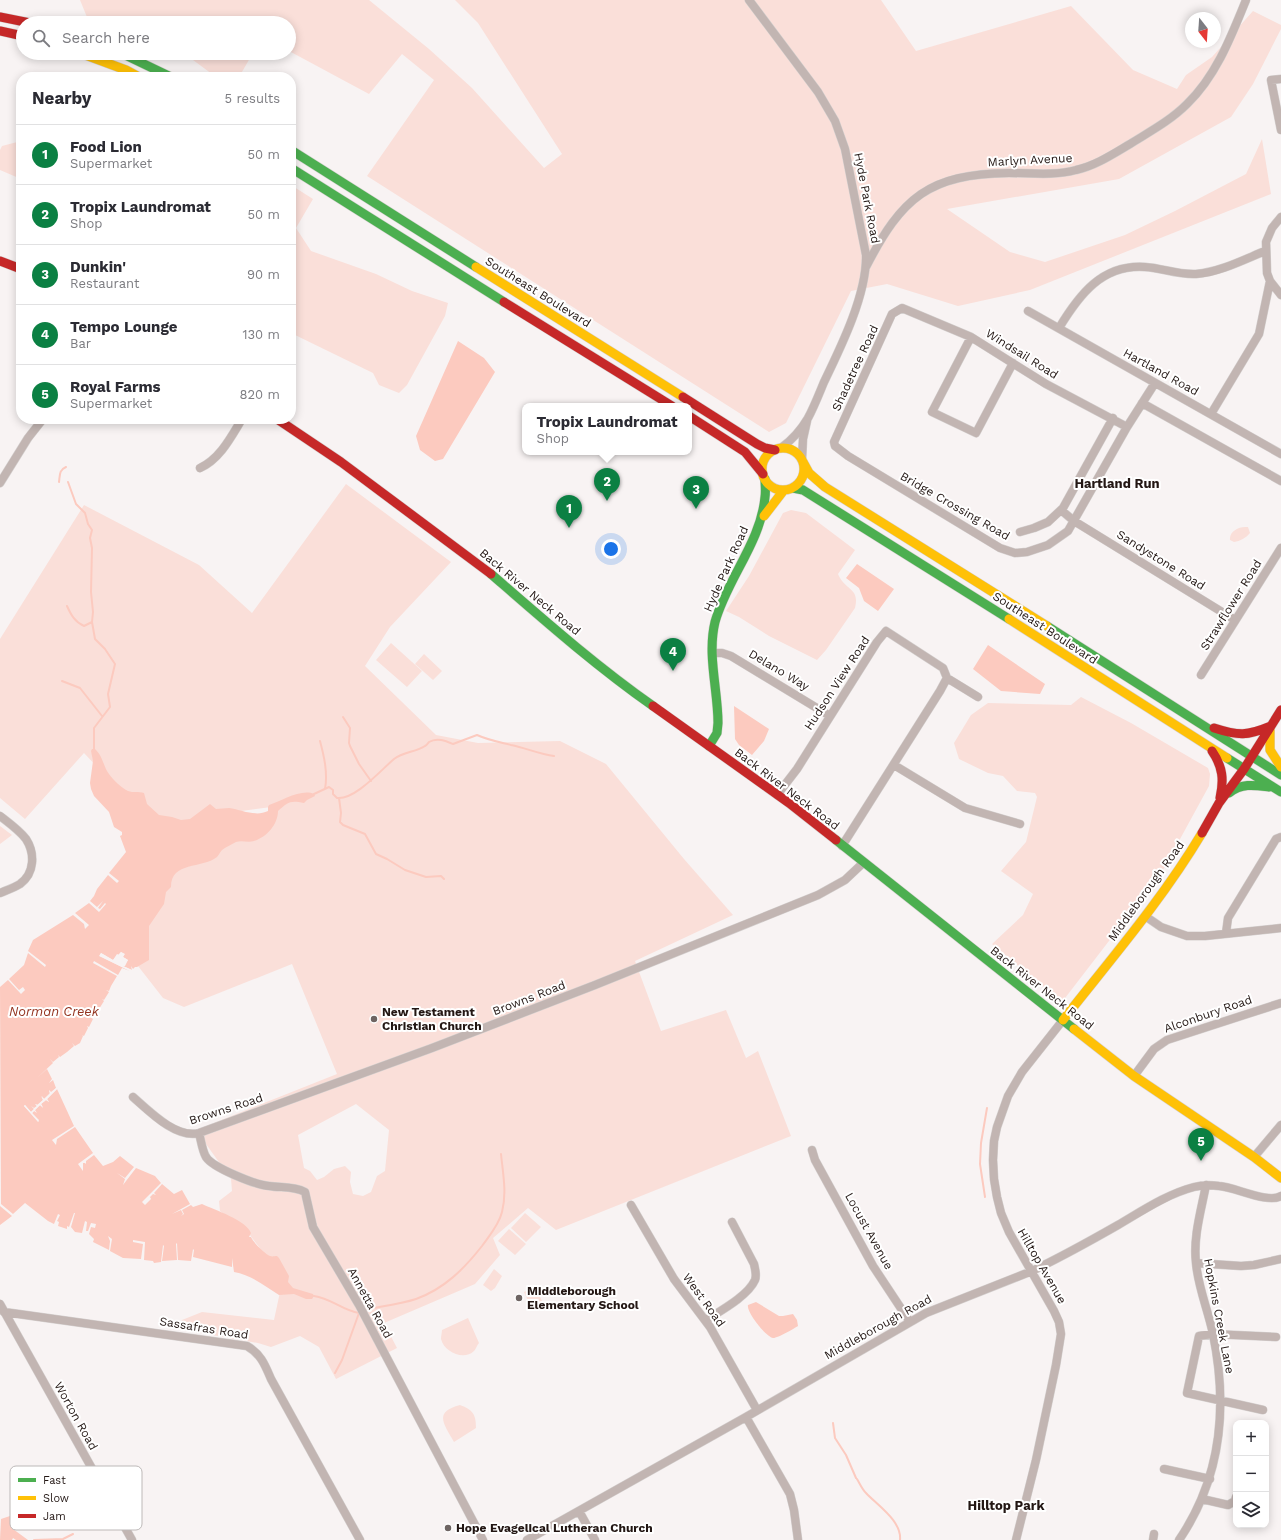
<!DOCTYPE html>
<meta charset="utf-8">
<style>
:root{--surface:#fff;--page:#f2f2f3;--text:#2b2b33;--muted:#7c7c81;--line:#e1e1e2;--accent:#0b8043}
body{margin:0;font-family:"Work Sans",sans-serif;background:var(--page);color:var(--text)}
.controls{position:absolute;right:12px;bottom:12px;display:grid;overflow:hidden;border-radius:8px;box-shadow:0 2px 10px #0003}
.controls button{width:36px;height:36px;display:grid;place-items:center;padding:0;border:0;border-bottom:1px solid var(--line);background:var(--surface);color:var(--text);font:20px sans-serif}
.compass{position:absolute;left:1185px;top:12px;width:36px;height:36px;border-radius:50%;background:var(--surface);box-shadow:0 2px 10px #0003;rotate:163deg}
.you{position:absolute;left:611px;top:549px;width:14px;height:14px;margin:-10px;border:3px solid #fff;border-radius:50%;background:#1a73e8;box-shadow:0 0 0 6px #1a73e833}
.badge{display:grid;place-items:center;width:26px;height:26px;border-radius:50%;background:var(--accent);color:#fff;font-size:13px;font-weight:700}
.pin{position:absolute;translate:-50% -33px;filter:drop-shadow(0 1px 2px #0008)}
.pin::after{content:'';position:absolute;top:21px;width:14px;height:12px;background:inherit;clip-path:polygon(0 0,100% 0,50% 100%)}
.popup{position:absolute;left:522px;top:403px;width:170px;height:52px;box-sizing:border-box;display:grid;place-content:center;border-radius:8px;background:var(--surface);filter:drop-shadow(0 1px 3px #0005);font-size:13px;white-space:nowrap;color:var(--muted)}
.popup b{font-size:15px;color:var(--text)}
.popup::after{content:'';position:absolute;left:50%;top:100%;margin-left:-8px;border:8px solid transparent;border-top-color:var(--surface)}
.list{margin:0;padding:0;list-style:none}
h2{display:flex;justify-content:space-between;align-items:center;height:52px;margin:0;padding:0 16px;font-size:17px}
h2 small{font-size:13px;font-weight:400;color:var(--muted)}
.list li{display:grid;grid-template-columns:26px 1fr auto;gap:12px;align-items:center;box-sizing:border-box;height:60px;padding:0 16px;border-top:1px solid var(--line)}
.list b{display:block;font-size:15px;white-space:nowrap}
.list p{margin:0;font-size:13px;white-space:nowrap;color:var(--muted)}
.list em{font-size:13px;font-style:normal;color:var(--muted)}
.icon{flex:none;width:22px;height:22px;fill:none;stroke:currentColor;stroke-width:2;stroke-linecap:round;stroke-linejoin:round}
.map{position:relative;flex:none;width:1281px;height:1540px;overflow:hidden}
.search{position:absolute;background:var(--surface);box-shadow:0 2px 10px #0003;left:16px;top:16px;width:280px;height:44px;display:flex;align-items:center;gap:10px;box-sizing:border-box;padding:0 14px;border-radius:22px;color:var(--muted);font-size:15px}
.panel{position:absolute;background:var(--surface);box-shadow:0 2px 10px #0003;left:16px;top:72px;width:280px;height:352px;border-radius:16px}
.map>svg:first-child{display:block}
.green{fill:#fadfd9;fill-rule:evenodd}
.water{fill:#fccabf}
.pier{fill:#f8f3f3}
.lines{fill:none;stroke-linecap:round;stroke-linejoin:round}
.stream{stroke:#fccabf;stroke-width:2}
.street-casing{stroke:#d5d1d0;stroke-width:9}
.fast-casing{stroke:#d5d1d0;stroke-width:10}
.slow-casing{stroke:#d5d1d0;stroke-width:10}
.jam-casing{stroke:#d5d1d0;stroke-width:10}
.street{stroke:#c2b5b2;stroke-width:8}
.fast{stroke:#4caf50;stroke-width:9}
.slow{stroke:#ffc107;stroke-width:9}
.jam{stroke:#c62828;stroke-width:9}
.poi-dot{fill:#6e6462;stroke:#fff;stroke-width:1.5}
.labels{text-anchor:middle;stroke-width:4;stroke-linejoin:round;paint-order:stroke}
.street-label{font-size:12px;fill:#231714;stroke:#fff}
.poi-label{font-size:12px;font-weight:bold;fill:#231714;stroke:#fff;text-anchor:start}
.neighbourhood-label{font-size:13px;font-weight:bold;fill:#231714;stroke:#fff}
.water-label{font-size:13px;font-style:italic;fill:#93331f;stroke:#fff}
.key{fill:#fff;stroke:#bdb9b8;stroke-width:1}
.key-label{font-size:11px;fill:#231714}
</style>
<div class="map">
<svg width="1281" height="1540" viewBox="0 0 1281 1540">
<rect width="100%" height="100%" fill="#f8f3f3"/>
<path class="green" d="M80,0H369L429,49L472,88L544,168L562,154L478,23L455,0H881L916,51L1071,6L1133,70L1177,89L1186,75L1212,57L1253,11L1281,25V29L1253,84L1231,117L1119,179L947,209L1010,252L1045,262L1125,235L1175,211L1246,174L1262,139L1271,194L1030,290L958,306L887,284L851,291L786,423L769,432L367,176L434,80L402,54L369,94L289,51V23H92L89,22Z
M174,53H253L239,77H216L193,60Z
M21,141V179L0,170V150L2,146Z
M291,185L313,199L296,228L311,251L376,274L412,291L448,303L445,316L407,385L399,393L379,385L373,373L291,333Z
M346,484L451,562L390,627L365,666L436,735L478,743L560,741L606,764L684,859L733,915L635,961L661,1031L726,1010L746,1058L758,1051L791,1136L556,1230L528,1208L493,1238L500,1255L475,1284L384,1323L397,1348L336,1379L319,1347L300,1336L271,1347L258,1343L179,1329L182,1320L202,1312L274,1320L283,1278L246,1230L231,1221L220,1211L219,1201L232,1191L231,1179L196,1130L337,1074L292,964L184,1007L163,998L138,966L147,925L175,870L279,806L234,812L181,829L147,813L100,770L84,753L25,819L0,798V639L84,505L199,565L252,613ZM356,1104L389,1130L385,1171L377,1176L371,1192L363,1196L353,1194L350,1182L351,1172L345,1166L334,1169L324,1177L317,1180L310,1171L304,1168L298,1135Z
M791,510L806,513L855,550L838,574C845,591 860,587 855,608L826,650L817,660L769,636L739,617L726,611L749,576L783,513Z
M1245,527H1248L1250,533C1246,538 1240,541 1234,542L1230,540C1229,532 1238,527 1245,527Z
M391,643L422,671L407,687L376,660Z
M424,654L442,671L433,680L415,664Z
M1081,697L1131,723L1208,768L1210,774L1209,786L1162,872L1062,1002L992,944L1023,915L1033,894L1001,871L1026,842L1037,797L1035,793L1017,791L1003,776L988,773L959,759L954,743L971,715L988,703L1071,705Z
M0,826L12,835L0,844Z
M525,1213L541,1227L526,1242L511,1228Z
M509,1229L526,1244L515,1255L498,1241Z
M494,1269L502,1276L495,1288L491,1291L483,1285Z
M535,1287L542,1301L531,1307L524,1292Z
M468,1318L479,1343C477,1345 476,1349 474,1351C464,1361 444,1352 441,1339C441,1336 442,1332 442,1330Z
M460,1405C473,1410 476,1414 476,1428L454,1442C444,1424 433,1412 460,1405Z"/>
<path class="water" d="M458,341L484,358L495,372L443,459L435,461L420,450L416,436Z
M857,564L894,589L878,611L864,601L859,588L846,578Z
M988,645L1045,684L1040,694L1001,691L973,669Z
M734,706L769,729L764,741L752,755L739,745L735,739Z
M92,749H95C103,756 103,766 109,774C113,780 122,788 128,791C133,793 139,791 144,793L147,804L159,815L172,817L181,820L190,819L210,804L216,809C220,809 225,808 229,808C242,810 256,817 268,811V807L269,805C281,801 302,788 314,794L315,796L307,800L304,803C290,800 288,802 278,811C278,824 267,837 254,841C248,843 242,840 236,842C232,844 226,847 222,850C220,852 219,855 217,857C202,869 171,861 171,887L166,892L164,904L149,926V960L137,967H135L133,969L131,966L132,970L123,966L128,960L123,957L124,954L121,952L113,960L101,953L100,956L130,971L122,968L118,975L94,961L93,963L117,976L111,986L98,979L111,986L109,991L106,990L109,992L104,1000L102,999L104,1001L99,1009L97,1008L99,1010L94,1018L89,1016L93,1019L89,1027L87,1026L88,1028L84,1036L82,1035L83,1036L80,1043L75,1046L72,1043L74,1046L67,1052L64,1048L67,1052L60,1057L58,1055L59,1057L53,1062L50,1059L53,1063L37,1078L47,1069L52,1079L49,1083L53,1080L56,1088L51,1093L49,1090L50,1093L44,1099L42,1096L43,1100L37,1105L35,1104L37,1106L34,1109L32,1107L34,1109L31,1112L25,1105L24,1106L38,1121L39,1120L32,1113L40,1105L43,1107L41,1104L46,1100L49,1102L47,1099L57,1089L74,1126L52,1140L56,1145L57,1139L75,1127L93,1153L78,1164L83,1171V1163H85L86,1164V1161L94,1155L103,1166L113,1162L120,1156L134,1167L125,1178L117,1173L125,1179L123,1185L136,1168L155,1176L161,1183L142,1202L145,1205L151,1199L150,1197L153,1194L156,1195L154,1193L162,1184L174,1194L182,1190L190,1204L172,1214L181,1210L183,1214L181,1216L184,1214L182,1210L191,1205L193,1207L202,1204C215,1210 246,1220 251,1233L249,1237H251C253,1242 265,1254 270,1256C273,1257 274,1256 277,1256L279,1258L289,1276L288,1282L293,1288L313,1294L314,1296L312,1299H306L294,1294L279,1295C265,1286 251,1275 234,1272L232,1258V1267L193,1257L194,1250L193,1249L191,1261L178,1260L177,1243L176,1244L177,1260L162,1261L164,1246L163,1245L161,1262L154,1263L153,1261L144,1260L145,1242L133,1240V1242L143,1244L141,1259L123,1258L110,1251L112,1239L108,1236L110,1241L109,1250L93,1242L94,1239L89,1234L91,1227L95,1228L96,1224L91,1223L88,1231H86L87,1222L85,1221L82,1233L75,1232L71,1227L75,1213H74L69,1227L67,1226V1229L58,1226L59,1222L57,1221L60,1215L58,1214L54,1224L48,1221L25,1203L13,1214L1,1204L0,987L8,980L21,994L25,990L23,987L19,990L9,979L24,965L28,953L45,967L46,965L28,951L33,940L73,915L84,924L85,929L89,925L75,913L89,903L99,912L106,904L105,903L100,909L98,908L103,901L97,907L90,901L94,896L97,889L108,875L117,883L119,881L109,873L126,852L120,836L122,835V832L114,827L109,812L94,796L91,789L90,783L93,761L91,751Z
M0,1206L12,1216L0,1225Z
M756,1302L779,1316H783L793,1314L797,1320L798,1326C795,1328 776,1339 773,1338C766,1337 746,1312 748,1305Z
M10,1516L13,1529L28,1540H16L13,1538L12,1540H0L1,1519Z"/>
<path class="pier" d="M121,952L125,954L123,957L128,960L125,966H123L132,970L130,971L99,956L101,953L113,960L117,954L119,955Z
M56,1088L57,1089L47,1099L49,1102L46,1100L41,1104L43,1108L40,1105L35,1110L37,1113L34,1111L32,1113L39,1121L38,1122L24,1106L25,1105L31,1112L34,1109L31,1106L34,1108L37,1106L35,1104L38,1105L43,1100L41,1096L44,1099L50,1094L49,1090L51,1092Z"/>
<g class="lines">
<path class="stream" d="M59,482C60,475 59,470 66,467
M68,482L76,504L85,513L88,524L92,530L90,538L92,548L91,592L93,612L92,622L95,639L105,649L115,664L108,694L110,707L94,728V749
M67,606C71,615 75,622 84,626L92,622
M62,681L80,688L102,716
M343,717L350,728L349,743L350,746L359,764L371,781
M320,741C324,756 328,773 325,789
M314,794L329,787L333,790V794L337,798C355,800 381,770 394,759C403,752 416,752 425,746C427,745 428,743 429,742C437,737 446,741 453,744L477,735C488,740 499,742 511,745C526,748 539,754 554,756
M339,798L341,813L340,822L343,825L365,834L376,854L387,859L405,870L426,877L441,876L444,879
M985,1197L980,1164L981,1143L987,1108
M314,1296C331,1298 343,1311 359,1313L342,1360L335,1373
M368,1309C384,1306 401,1304 416,1299C444,1289 464,1269 482,1246C489,1236 499,1225 502,1212C507,1193 503,1174 501,1154
M833,1423L835,1438L846,1455L856,1478
M857,1479C860,1484 862,1489 866,1493C877,1505 902,1521 900,1540
M34,1540L63,1539L73,1534"/>
<g class="street-casing">
<path id="street" d="M749,0L818,92L835,121L845,149L866,255C867,294 841,347 824,382C819,394 814,407 808,418C801,430 792,440 781,448
M1281,79L1271,80L1281,130
M866,267C902,197 929,174 1009,173C1031,173 1054,176 1076,170C1095,166 1113,154 1130,144C1149,132 1170,121 1187,104C1216,76 1231,37 1246,0
M1270,281L1281,295
M1028,311L1281,454
M1059,328C1079,295 1102,264 1145,267C1162,268 1178,275 1196,274C1220,272 1243,260 1265,251
M971,337L932,412L976,433L1013,363
M1142,403L1281,481
M1211,414L1259,334L1270,281L1267,273L1266,242L1272,228L1281,217
M1127,427L1046,384L971,337L902,308L892,314L834,442L835,446L848,456L1000,548L1015,553L1027,552L1048,545L1068,531L1127,427L1155,383
M802,459L803,439L807,421
M200,468C220,459 231,437 242,419
M0,483L28,438L43,419
M1061,510L1074,521L1235,620
M1020,532L1034,528L1048,522L1063,508L1113,418
M713,653H722L731,656L830,716
M1201,675L1281,548
M947,678L978,697
M894,765L965,808L1020,824
M777,795L797,769L877,642L886,631L943,668L947,678L940,691L842,846
M0,816C9,823 19,830 26,839C35,853 35,873 20,884C14,888 7,890 0,893
M1145,916L1161,927L1187,936H1205L1281,928
M1226,933L1228,918L1276,839L1281,837
M1134,1076L1154,1049L1167,1040L1281,1003
M133,1097C149,1111 176,1139 199,1133L432,1048L595,985L818,895L845,880L863,863
M199,1133C201,1140 202,1150 206,1157C213,1168 256,1185 269,1186C282,1188 293,1186 305,1192L313,1227L359,1305L483,1540
M812,1150L815,1160L873,1266L910,1322
M1254,1157L1281,1125
M631,1205L674,1279L710,1327L757,1410
M1196,1263L1241,1266L1254,1265L1281,1259
M0,1304L132,1540
M4,1312L247,1346C261,1354 265,1365 271,1379L360,1540
M706,1320C720,1311 748,1296 755,1280C757,1275 755,1269 754,1264L732,1222
M1263,1410L1187,1393L1199,1336L1212,1334L1276,1337
M746,1417L790,1494L794,1510L798,1540
M1164,1469L1210,1479
M1202,1499L1228,1505L1235,1501L1236,1497
M579,1511L595,1540
M527,1540L746,1417L926,1313L1032,1271C1061,1257 1090,1241 1118,1225C1142,1211 1167,1194 1194,1187C1202,1185 1211,1185 1219,1186C1235,1187 1268,1204 1281,1196
M1016,1540L1036,1460L1056,1365L1061,1334L1059,1322L1054,1311L1009,1232L1001,1213L997,1197L994,1179L993,1160L994,1141L997,1127L1008,1096L1022,1072L1063,1020
M1153,1540L1154,1534
M1179,1540C1222,1477 1228,1407 1213,1334C1208,1310 1198,1287 1196,1263C1193,1237 1201,1211 1206,1185"/>
</g>
<g class="fast-casing">
<path id="fast" d="M121,53L171,77
M291,150L476,267
M291,168L504,302
M793,488L803,490L1009,619
M491,574C544,620 596,666 653,706
M1047,626L1281,775
M709,746L717,733L718,723C718,690 707,655 715,622C727,579 761,542 765,497C766,491 765,485 765,479
M1227,758L1281,792
M1229,793C1241,783 1254,785 1269,787
M836,840L1074,1029"/>
</g>
<g class="slow-casing">
<path id="slow" d="M80,53L126,70L139,77
M476,267L683,397
M762 469a21 21 0 1 1 42 0a21 21 0 1 1-42 0Z
M803,462L809,473L825,487L1047,626
M764,516L784,490
M1009,619L1227,758
M1270,730V750L1281,767
M1063,1020C1111,959 1162,900 1202,833
M1074,1029L1134,1076L1254,1157L1281,1178"/>
</g>
<g class="jam-casing">
<path id="jam" d="M0,17L30,23
M0,31L23,36
M0,261L21,269
M504,302L672,406
M683,397L757,444L765,448L775,450
M689,416L745,452L763,474
M277,419L341,462L491,574
M653,706L789,803L836,840
M1214,728C1239,736 1247,736 1271,726
M1212,751C1223,767 1224,780 1220,798
M1202,833L1219,803L1244,769L1281,710"/>
</g>
<use href="#street" class="street"/>
<use href="#fast" class="fast"/>
<use href="#slow" class="slow"/>
<use href="#jam" class="jam"/>
</g>
<g class="poi-dot">
<circle cx="374" cy="1019" r="4"/>
<circle cx="519" cy="1298" r="4"/>
<circle cx="448" cy="1528" r="4"/>
</g>
<g class="labels">
<g class="street-label">
<text transform="translate(1030 160) rotate(-3)" y="4">Marlyn Avenue</text>
<text transform="translate(867 198) rotate(79)" y="4">Hyde Park Road</text>
<text transform="translate(538 292) rotate(32)" y="4">Southeast Boulevard</text>
<text transform="translate(1022 354) rotate(32)" y="4">Windsail Road</text>
<text transform="translate(855 368) rotate(-65)" y="4">Shadetree Road</text>
<text transform="translate(1161 372) rotate(29)" y="4">Hartland Road</text>
<text transform="translate(955 506) rotate(30)" y="4">Bridge Crossing Road</text>
<text transform="translate(1161 560) rotate(32)" y="4">Sandystone Road</text>
<text transform="translate(726 569) rotate(-66)" y="4">Hyde Park Road</text>
<text transform="translate(530 592) rotate(40)" y="4">Back River Neck Road</text>
<text transform="translate(1231 605) rotate(-58)" y="4">Strawflower Road</text>
<text transform="translate(1045 628) rotate(33)" y="4">Southeast Boulevard</text>
<text transform="translate(779 670) rotate(31)" y="4">Delano Way</text>
<text transform="translate(837 683) rotate(-57)" y="4">Hudson View Road</text>
<text transform="translate(787 789) rotate(37)" y="4">Back River Neck Road</text>
<text transform="translate(1146 891) rotate(-54)" y="4">Middleborough Road</text>
<text transform="translate(1042 988) rotate(38)" y="4">Back River Neck Road</text>
<text transform="translate(529 998) rotate(-21)" y="4">Browns Road</text>
<text transform="translate(1208 1014) rotate(-19)" y="4">Alconbury Road</text>
<text transform="translate(226 1109) rotate(-18)" y="4">Browns Road</text>
<text transform="translate(869 1231) rotate(61)" y="4">Locust Avenue</text>
<text transform="translate(1042 1266) rotate(60)" y="4">Hilltop Avenue</text>
<text transform="translate(704 1300) rotate(54)" y="4">West Road</text>
<text transform="translate(370 1303) rotate(61)" y="4">Annetta Road</text>
<text transform="translate(1219 1316) rotate(79)" y="4">Hopkins Creek Lane</text>
<text transform="translate(878 1327) rotate(-29)" y="4">Middleborough Road</text>
<text transform="translate(204 1328) rotate(9)" y="4">Sassafras Road</text>
<text transform="translate(76 1416) rotate(61)" y="4">Worton Road</text>
</g>
<g class="poi-label">
<text x="382" y="1016">New Testament<tspan x="382" dy="14">Christian Church</tspan></text>
<text x="527" y="1295">Middleborough<tspan x="527" dy="14">Elementary School</tspan></text>
<text x="456" y="1532">Hope Evagelical Lutheran Church</text>
</g>
<g class="neighbourhood-label">
<text x="1117" y="488">Hartland Run</text>
<text x="1006" y="1510">Hilltop Park</text>
</g>
<g class="water-label">
<text x="54" y="1016">Norman Creek</text>
</g>
</g>
<rect x="10" y="1466" width="132" height="64" rx="6" class="key"/>
<rect x="18" y="1478" width="18" height="4" fill="#4caf50"/>
<rect x="18" y="1496" width="18" height="4" fill="#ffc107"/>
<rect x="18" y="1514" width="18" height="4" fill="#c62828"/>
<g class="key-label">
<text x="43" y="1484">Fast</text>
<text x="43" y="1502">Slow</text>
<text x="43" y="1520">Jam</text>
</g>
</svg>
<div class="controls">
<button>+</button>
<button>−</button>
<button><svg class="icon" aria-label="layers" viewBox="0 0 24 24"><path d="M12 4l9 5-9 5-9-5zM3 14l9 5 9-5"/></svg></button>
</div>
<svg class="compass" viewBox="-18 -18 36 36"><path d="M0-13l5 13h-10z" fill="#e53935"/><path d="M0 13l5-13h-10z" fill="#7c7c81"/></svg>
<div class="you"></div>
<div class="pin badge" style="left:569px;top:528px">1</div>
<div class="pin badge" style="left:607px;top:501px">2</div>
<div class="popup"><b>Tropix Laundromat</b>Shop</div>
<div class="pin badge" style="left:696px;top:509px">3</div>
<div class="pin badge" style="left:673px;top:671px">4</div>
<div class="pin badge" style="left:1201px;top:1161px">5</div>
<div class="search"><svg class="icon" aria-label="search" viewBox="0 0 24 24"><circle cx="10" cy="10" r="6"/><path d="M15 15l6 6"/></svg>Search here</div>
<section class="panel">
<h2>Nearby<small>5 results</small></h2>
<ul class="list">
<li><span class="badge">1</span><div><b>Food Lion</b><p>Supermarket</p></div><em>50 m</em></li>
<li><span class="badge">2</span><div><b>Tropix Laundromat</b><p>Shop</p></div><em>50 m</em></li>
<li><span class="badge">3</span><div><b>Dunkin'</b><p>Restaurant</p></div><em>90 m</em></li>
<li><span class="badge">4</span><div><b>Tempo Lounge</b><p>Bar</p></div><em>130 m</em></li>
<li><span class="badge">5</span><div><b>Royal Farms</b><p>Supermarket</p></div><em>820 m</em></li>
</ul>
</section>
</div>
